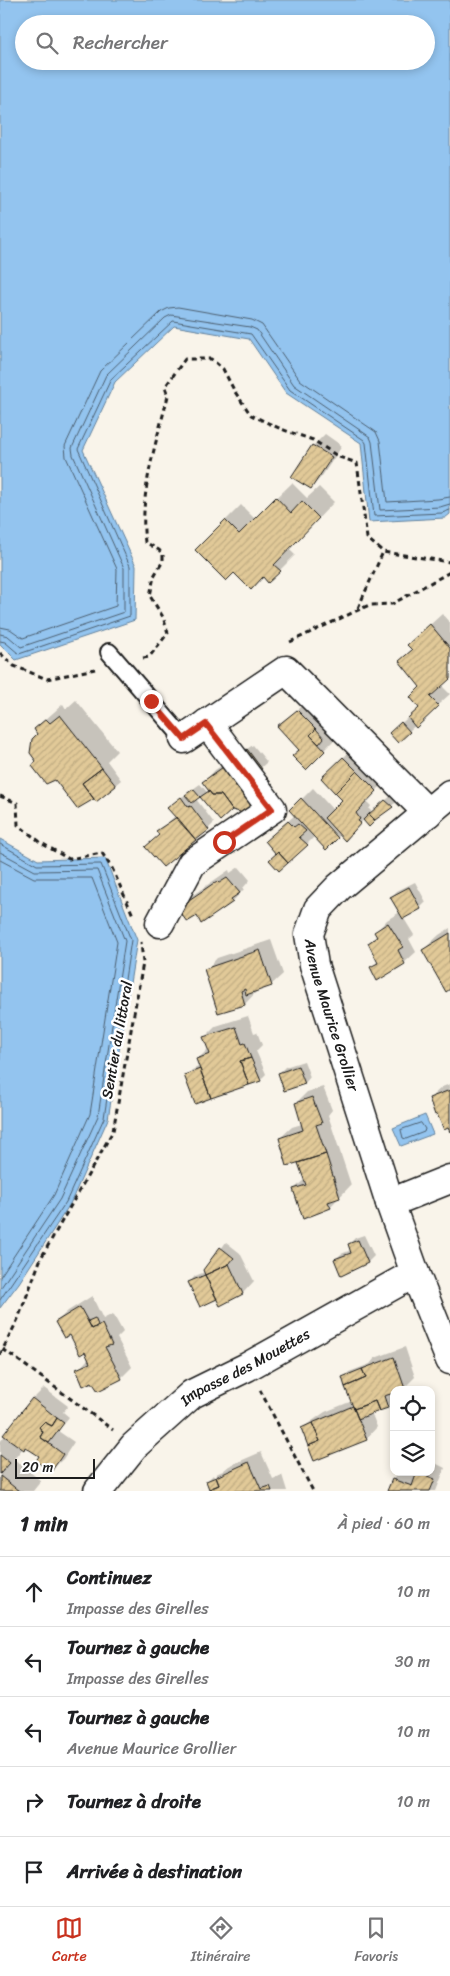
<!DOCTYPE html>
<html lang="fr">
<meta charset="utf-8">
<style>
:root{--surface:#fff;--page:#f2f2f2;--text:#202124;--muted:#757577;--line:#e0e0e0;--accent:#c8321e}
body{margin:0;font-family:Sriracha,sans-serif;background:var(--page);color:var(--text)}
.controls{position:absolute;right:15px;bottom:15px;display:grid;overflow:hidden;border-radius:10px;box-shadow:0 2px 8px #0003}
.controls button{width:45px;height:45px;display:grid;place-items:center;padding:0;border:0;border-bottom:1px solid var(--line);background:var(--surface);color:var(--text);font:25px sans-serif}
.scale{position:absolute;left:15px;bottom:12px;width:80px;box-sizing:border-box;padding-left:5px;border:2px solid #1c1c1c;border-top:0;font-size:14px;line-height:18px;white-space:nowrap;color:#1c1c1c;-webkit-text-stroke:4px #fff;paint-order:stroke}
.stop{position:absolute;width:15px;height:15px;margin:-11px;border:4px solid #c8321e;border-radius:50%;background:#fff}
.stop.end{background:#c8321e;border-color:#fff;box-shadow:0 1px 5px #0008}
.list{margin:0;padding:0;list-style:none}
h2{display:flex;justify-content:space-between;align-items:center;height:65px;margin:0;padding:0 20px;font-size:21px}
h2 small{font-size:16px;font-weight:400;color:var(--muted)}
.list li{display:grid;grid-template-columns:32px 1fr auto;gap:15px;align-items:center;box-sizing:border-box;height:70px;padding:0 20px;border-top:1px solid var(--line)}
.list b{display:block;font-size:19px;white-space:nowrap}
.list p{margin:0;font-size:16px;white-space:nowrap;color:var(--muted)}
.list em{font-size:16px;font-style:normal;color:var(--muted)}
.icon{flex:none;width:28px;height:28px;fill:none;stroke:currentColor;stroke-width:2;stroke-linecap:round;stroke-linejoin:round}
.map{position:relative;flex:none;width:450px;height:1491px;overflow:hidden}
.search{position:absolute;background:var(--surface);box-shadow:0 2px 8px #0003;left:15px;right:15px;top:15px;height:55px;display:flex;align-items:center;gap:12px;box-sizing:border-box;padding:0 18px;border-radius:28px;color:var(--muted);font-size:19px}
.sheet{height:415px;background:var(--surface)}
nav{display:flex;justify-content:space-around;align-items:center;box-sizing:border-box;height:70px;border-top:1px solid var(--line);background:var(--surface);font-size:14px;color:var(--muted)}
nav a{display:grid;justify-items:center;gap:2px}
nav .on{color:var(--accent)}
.map>svg:first-child{display:block}
.water{fill:#93c4ef;stroke:#63819b;fill-rule:evenodd}
.shadow{fill:#0003}
.lines{fill:none;stroke-linecap:round;stroke-linejoin:round}
.shore{stroke:#4c5f70;stroke-width:1}
.building{fill:url(#building-hatch);stroke:#1c1c1c}
.lane-casing{stroke:#1c1c1c;stroke-width:20}
.street-casing{stroke:#1c1c1c;stroke-width:31}
.path{stroke:#1c1c1c;stroke-width:3;stroke-dasharray:5 4;stroke-linecap:butt}
.lane{stroke:#fff;stroke-width:16}
.street{stroke:#fff;stroke-width:28}
.route{stroke:#c8321e;stroke-width:6}
.labels{text-anchor:middle;stroke-width:5;stroke-linejoin:round;paint-order:stroke}
.street-label{font-size:15px;fill:#1c1c1c;stroke:#fff}
</style>
<div class="map">
<svg width="450" height="1491" viewBox="0 0 450 1491">
<defs>
<pattern id="building-hatch" width="6" height="6" patternUnits="userSpaceOnUse" patternTransform="scale(1.25)"><rect width="6" height="6" fill="#e1c998"/><path d="M-1 1l2-2M0 6l6-6M5 7l2-2" fill="none" stroke="#c0ac82"/></pattern>
</defs>
<rect width="100%" height="100%" fill="#f9f4ea"/>
<filter id="ink" filterUnits="userSpaceOnUse"><feTurbulence type="fractalNoise" baseFrequency=".02" numOctaves="2"/><feDisplacementMap in="SourceGraphic" scale="10" xChannelSelector="R" yChannelSelector="G"/><feConvolveMatrix kernelMatrix="1 2 1 2 8 2 1 2 1" color-interpolation-filters="sRGB"/></filter>
<g filter="url(#ink)">
<path class="water" d="M0,0H450V514L445,518L369,522L361,443L286,393L249,339L174,326L115,382L83,450L136,566L135,620L16,660L0,644ZM24,24H426V61H24Z
M0,839L38,860L105,858L137,940L108,1119L70,1204L19,1283L0,1308Z
M425,1115L433,1134L401,1146L393,1128Z"/>
<path class="shadow" d="M325,434L342,446L322,476L311,488L313,446Z
M292,483L307,498L319,487L334,502L289,549L295,555L268,582L263,576L234,571L196,550L241,505L255,519Z
M442,614L450,623V677L441,685L450,694L398,741L397,727L420,707L422,687L400,661L412,649L420,634Z
M309,699L336,738L306,768L301,750L279,726Z
M76,700L117,751L107,761L121,780L97,800L55,778L38,762L39,734L35,729L63,704L66,709Z
M253,745L267,762L254,774L241,811L231,809L221,819L200,795L196,799L214,823L208,829L160,835L158,832L175,816V802L200,784L207,792L210,790L204,782L215,770Z
M349,752L388,779L366,801L371,806L369,809L372,812L392,795L398,801L377,816L369,826L364,819L356,828L341,834L326,848L315,836L307,844L277,853L278,830L295,815L291,810L313,788L333,810L344,799L323,778Z
M239,867L250,880L243,888L244,889L233,901L201,922L197,914L179,908L190,897L229,870L230,873Z
M415,882L426,902L420,908L403,917L414,935L409,939L416,952L404,963L372,967L378,961L369,943L377,935L376,932L387,920L400,912L391,897L397,891Z
M450,928V988L423,950L439,935Z
M271,940L283,974L271,985L256,990V992L245,1004L219,1011L206,970L217,958Z
M248,1016L254,1033L257,1032L262,1045L256,1051L266,1074L260,1080L186,1076L192,1070L200,1066L198,1059L209,1048L205,1037L216,1026Z
M304,1061L310,1077L305,1083L284,1089L279,1073L285,1067Z
M450,1084V1129L430,1098L442,1087Z
M323,1087L332,1110L328,1115L351,1185L330,1207L294,1189L305,1179L298,1162L280,1138L292,1127L302,1124L296,1103L307,1092Z
M364,1235L374,1256L368,1262L342,1274L335,1260L341,1254L351,1250L349,1244L355,1238Z
M226,1242L240,1253L254,1281L243,1293L220,1304L217,1298L190,1282L195,1276L205,1272Z
M92,1296L103,1319L113,1314L123,1332L117,1338L132,1367L121,1378L93,1381L78,1370L89,1358L85,1350L71,1334L56,1322L68,1311Z
M405,1347L415,1377L404,1388L394,1390V1400L387,1407L371,1412L377,1427L366,1439L302,1428L325,1412L352,1401L343,1377L349,1372L370,1364L375,1358Z
M44,1388L68,1406L63,1412L69,1417L58,1431L74,1442L63,1459L51,1470L40,1456L26,1446L23,1448L14,1459L41,1481L33,1491H0V1442L33,1399Z
M261,1452L273,1479L282,1475L287,1491H211L207,1481L213,1475L217,1483L219,1481L216,1474L223,1471L229,1466Z
M431,1461L445,1468L436,1491H389L393,1479L400,1472H431Z"/>
<g class="lines">
<path class="shore" d="M0,627L10,629L23,638L116,606L117,569L66,457L65,446L100,371L161,312L169,308L178,307L252,320L262,325L300,380L376,432L380,441L387,502L438,499L450,497
M0,634L8,636L21,647L124,612V568L73,455L72,448L106,375L165,318L171,315L250,327L257,330L294,385L370,437L372,442L380,510L440,507L450,504
M0,641L5,642L19,654L130,616V566L78,449L111,379L173,321L251,334L290,390L364,440L366,443L374,516L442,513L450,510
M0,844L37,865L101,864L131,940L104,1118L66,1202L0,1300
M0,852L35,871L97,870L125,941L98,1116L60,1199L0,1289
M0,860L34,878H92L117,942L90,1114L54,1195L0,1277
M421,1123L425,1129L424,1132L406,1139L403,1138L401,1130Z"/>
</g>
<path class="building" d="M312,445L332,457L311,489L291,477Z
M276,497L291,513L302,501L319,518L274,565L281,571L268,583L263,577L251,590L234,573L226,581L195,550L225,520L239,534Z
M430,624L450,648V679L430,697L439,706L416,728L408,718L419,708L410,697L420,687L399,661L412,650L407,645Z
M297,710L316,729L310,735L325,751L306,770L292,756L299,750L277,726Z
M60,715L102,768L82,783L94,799L77,809L55,780L46,784L32,766L36,761L30,753L32,739L37,734L34,729L46,719L50,723Z
M401,722L410,732L398,743L389,733Z
M316,729L324,738L319,744L310,735Z
M247,749L262,769L253,776L237,756Z
M343,757L357,771L335,793L321,778Z
M226,765L263,809L249,821L240,812L232,810L221,795H212L202,782Z
M102,768L116,786L96,802L82,783Z
M357,771L377,791L356,813L360,819L358,821L361,823L345,841L324,818L342,800L335,793Z
M193,789L200,797L192,803L185,795Z
M209,791L212,795H221L232,810L220,821L200,797Z
M181,797L188,807L191,806L209,830L196,840L167,808Z
M301,798L338,838L326,850L289,810Z
M385,800L393,807L375,820L369,814Z
M369,814L375,821L369,827L363,820Z
M177,817L196,840L163,867L145,847L159,835L156,831Z
M288,821L294,827L298,824L306,831L299,837L308,845L288,863L278,852L276,854L265,841Z
M278,852L288,863L279,871L269,860Z
M227,878L240,893L231,899L233,902L201,924L197,916L187,922L177,908L217,881L219,883Z
M409,887L421,909L403,919L390,897Z
M388,923L403,947L398,950L405,964L377,981L370,967L378,963L368,943L377,937L374,932Z
M450,933V989L446,992L422,950Z
M260,950L272,986L246,995L245,989L241,991L245,1005L218,1013L204,969Z
M236,1027L242,1044L245,1043L251,1058L240,1061L249,1085L211,1098L196,1059L210,1054L203,1037Z
M251,1058L261,1081L249,1085L240,1061Z
M298,1066L305,1084L284,1091L278,1073Z
M200,1069L211,1098L195,1104L184,1075Z
M450,1090V1132L448,1128L444,1130L437,1114L435,1115L429,1098Z
M312,1097L322,1123L316,1125L326,1154L287,1166L279,1138L303,1130L295,1103Z
M326,1154L340,1198L328,1202L331,1208L303,1219L293,1189L306,1185L298,1163Z
M358,1240L368,1263L341,1276L334,1259L351,1253L348,1244Z
M220,1247L234,1258L229,1264L205,1275L203,1270Z
M229,1264L243,1294L220,1306L205,1275Z
M205,1275L217,1299L200,1307L188,1282Z
M80,1307L92,1329L102,1324L112,1345L105,1347L122,1379L98,1391L92,1382L83,1386L76,1369L90,1363L85,1352L80,1355L70,1335L64,1338L55,1322Z
M95,1318L98,1325L92,1329L88,1321Z
M394,1357L405,1389L394,1390V1393L384,1396L388,1408L379,1411L375,1401L354,1409L345,1387L366,1378L362,1369Z
M362,1369L366,1378L345,1387L342,1377Z
M32,1398L57,1418L52,1426L44,1422L39,1427L43,1432L40,1437L63,1454L51,1472L36,1461L39,1456L25,1447L24,1450L3,1435Z
M375,1401L379,1411L358,1419L354,1409Z
M353,1406L367,1440L314,1461L308,1446L320,1441L312,1423Z
M57,1418L64,1423L49,1443L40,1437L43,1432L39,1427L44,1422L52,1426Z
M312,1423L320,1441L308,1446L301,1428Z
M0,1455L10,1463L0,1474Z
M249,1462L261,1489L270,1486L272,1491H210L209,1489L219,1485L216,1477Z
M417,1472L435,1479L430,1491H387L392,1479L412,1486Z
M0,1476L19,1491H0Z
M216,1477L219,1485L209,1489L206,1481Z"/>
<g class="lines">
<g class="lane-casing">
<path id="lane" d="M109,652L184,739"/>
</g>
<g class="street-casing">
<g id="street">
<path d="M184,739L286,670L428,813"/>
<path id="s1" d="M450,794L339,887L318,909L309,934L314,965L390,1203L415,1273L450,1360"/>
<path d="M160,923L192,863L272,809L207,723"/>
<path d="M390,1203L450,1179"/>
<path id="s2" d="M98,1491L134,1446L192,1394L247,1367L415,1273"/>
</g>
</g>
<path class="path" d="M358,608L383,552
M290,642L369,605L392,604L450,572
M0,653L14,666L47,679L95,669
M143,658L149,657L168,633L163,617L150,596L154,576L163,561V555L159,550L145,542C139,494 156,443 168,396L165,387L185,359H211L223,369L235,392L251,415L281,429L313,440L339,457L357,463L367,538L383,552L450,562
M0,796L17,803L18,825L43,844L69,859L102,853L112,868L133,915
M3,1349L113,1430
M0,1355L18,1319L41,1258L113,1131L143,963L141,942
M260,1390L313,1491"/>
<use href="#lane" class="lane"/>
<use href="#street" class="street"/>
</g>
</g>
<g class="lines" filter="url(#ink)">
<path class="route" d="M151,701L184,739L206,724L272,809L224,842"/>
</g>
<g class="labels">
<g class="street-label">
<text dy="5" stroke="none"><textPath href="#s1" startOffset="286">Avenue Maurice Grollier</textPath></text>
<text transform="translate(117 1040) rotate(-80)" y="5">Sentier du littoral</text>
<text dy="5" stroke="none"><textPath href="#s2" startOffset="195">Impasse des Mouettes</textPath></text>
</g>
</g>
</svg>
<div class="controls">
<button><svg class="icon" aria-label="locate" viewBox="0 0 24 24"><circle cx="12" cy="12" r="6"/><path d="M12 2v4M12 18v4M2 12h4M18 12h4"/></svg></button>
<button><svg class="icon" aria-label="layers" viewBox="0 0 24 24"><path d="M12 4l9 5-9 5-9-5zM3 14l9 5 9-5"/></svg></button>
</div>
<div class="scale">20 m</div>
<div class="stop" style="left:224px;top:842px"></div>
<div class="stop end" style="left:151px;top:701px"></div>
<div class="search"><svg class="icon" aria-label="search" viewBox="0 0 24 24"><circle cx="10" cy="10" r="6"/><path d="M15 15l6 6"/></svg>Rechercher</div>
</div>
<section class="sheet">
<h2>1 min<small>À pied · 60 m</small></h2>
<ul class="list">
<li><svg class="icon" aria-label="ahead" viewBox="0 0 24 24"><path d="M12 20V5M6 11l6-6 6 6"/></svg><div><b>Continuez</b><p>Impasse des Girelles</p></div><em>10 m</em></li>
<li><svg class="icon" aria-label="left" viewBox="0 0 24 24"><path d="M17 20v-9H6M10 6l-5 5 5 5"/></svg><div><b>Tournez à gauche</b><p>Impasse des Girelles</p></div><em>30 m</em></li>
<li><svg class="icon" aria-label="left" viewBox="0 0 24 24"><path d="M17 20v-9H6M10 6l-5 5 5 5"/></svg><div><b>Tournez à gauche</b><p>Avenue Maurice Grollier</p></div><em>10 m</em></li>
<li><svg class="icon" aria-label="right" viewBox="0 0 24 24"><path d="M7 20v-9h11M14 6l5 5-5 5"/></svg><div><b>Tournez à droite</b></div><em>10 m</em></li>
<li><svg class="icon" aria-label="arrive" viewBox="0 0 24 24"><path d="M6 21V4h12l-3 4 3 4H6"/></svg><div><b>Arrivée à destination</b></div></li>
</ul>
</section>
<nav>
<a class="on"><svg class="icon" aria-label="map" viewBox="0 0 24 24"><path d="M3 6l6-2 6 2 6-2v14l-6 2-6-2-6 2zM9 4v14M15 6v14"/></svg>Carte</a>
<a><svg class="icon" aria-label="directions" viewBox="0 0 24 24"><path d="M12 3l9 9-9 9-9-9zM9 14v-3h6M13 9l2 2-2 2"/></svg>Itinéraire</a>
<a><svg class="icon" aria-label="saved" viewBox="0 0 24 24"><path d="M7 4h10v16l-5-4-5 4z"/></svg>Favoris</a>
</nav>
